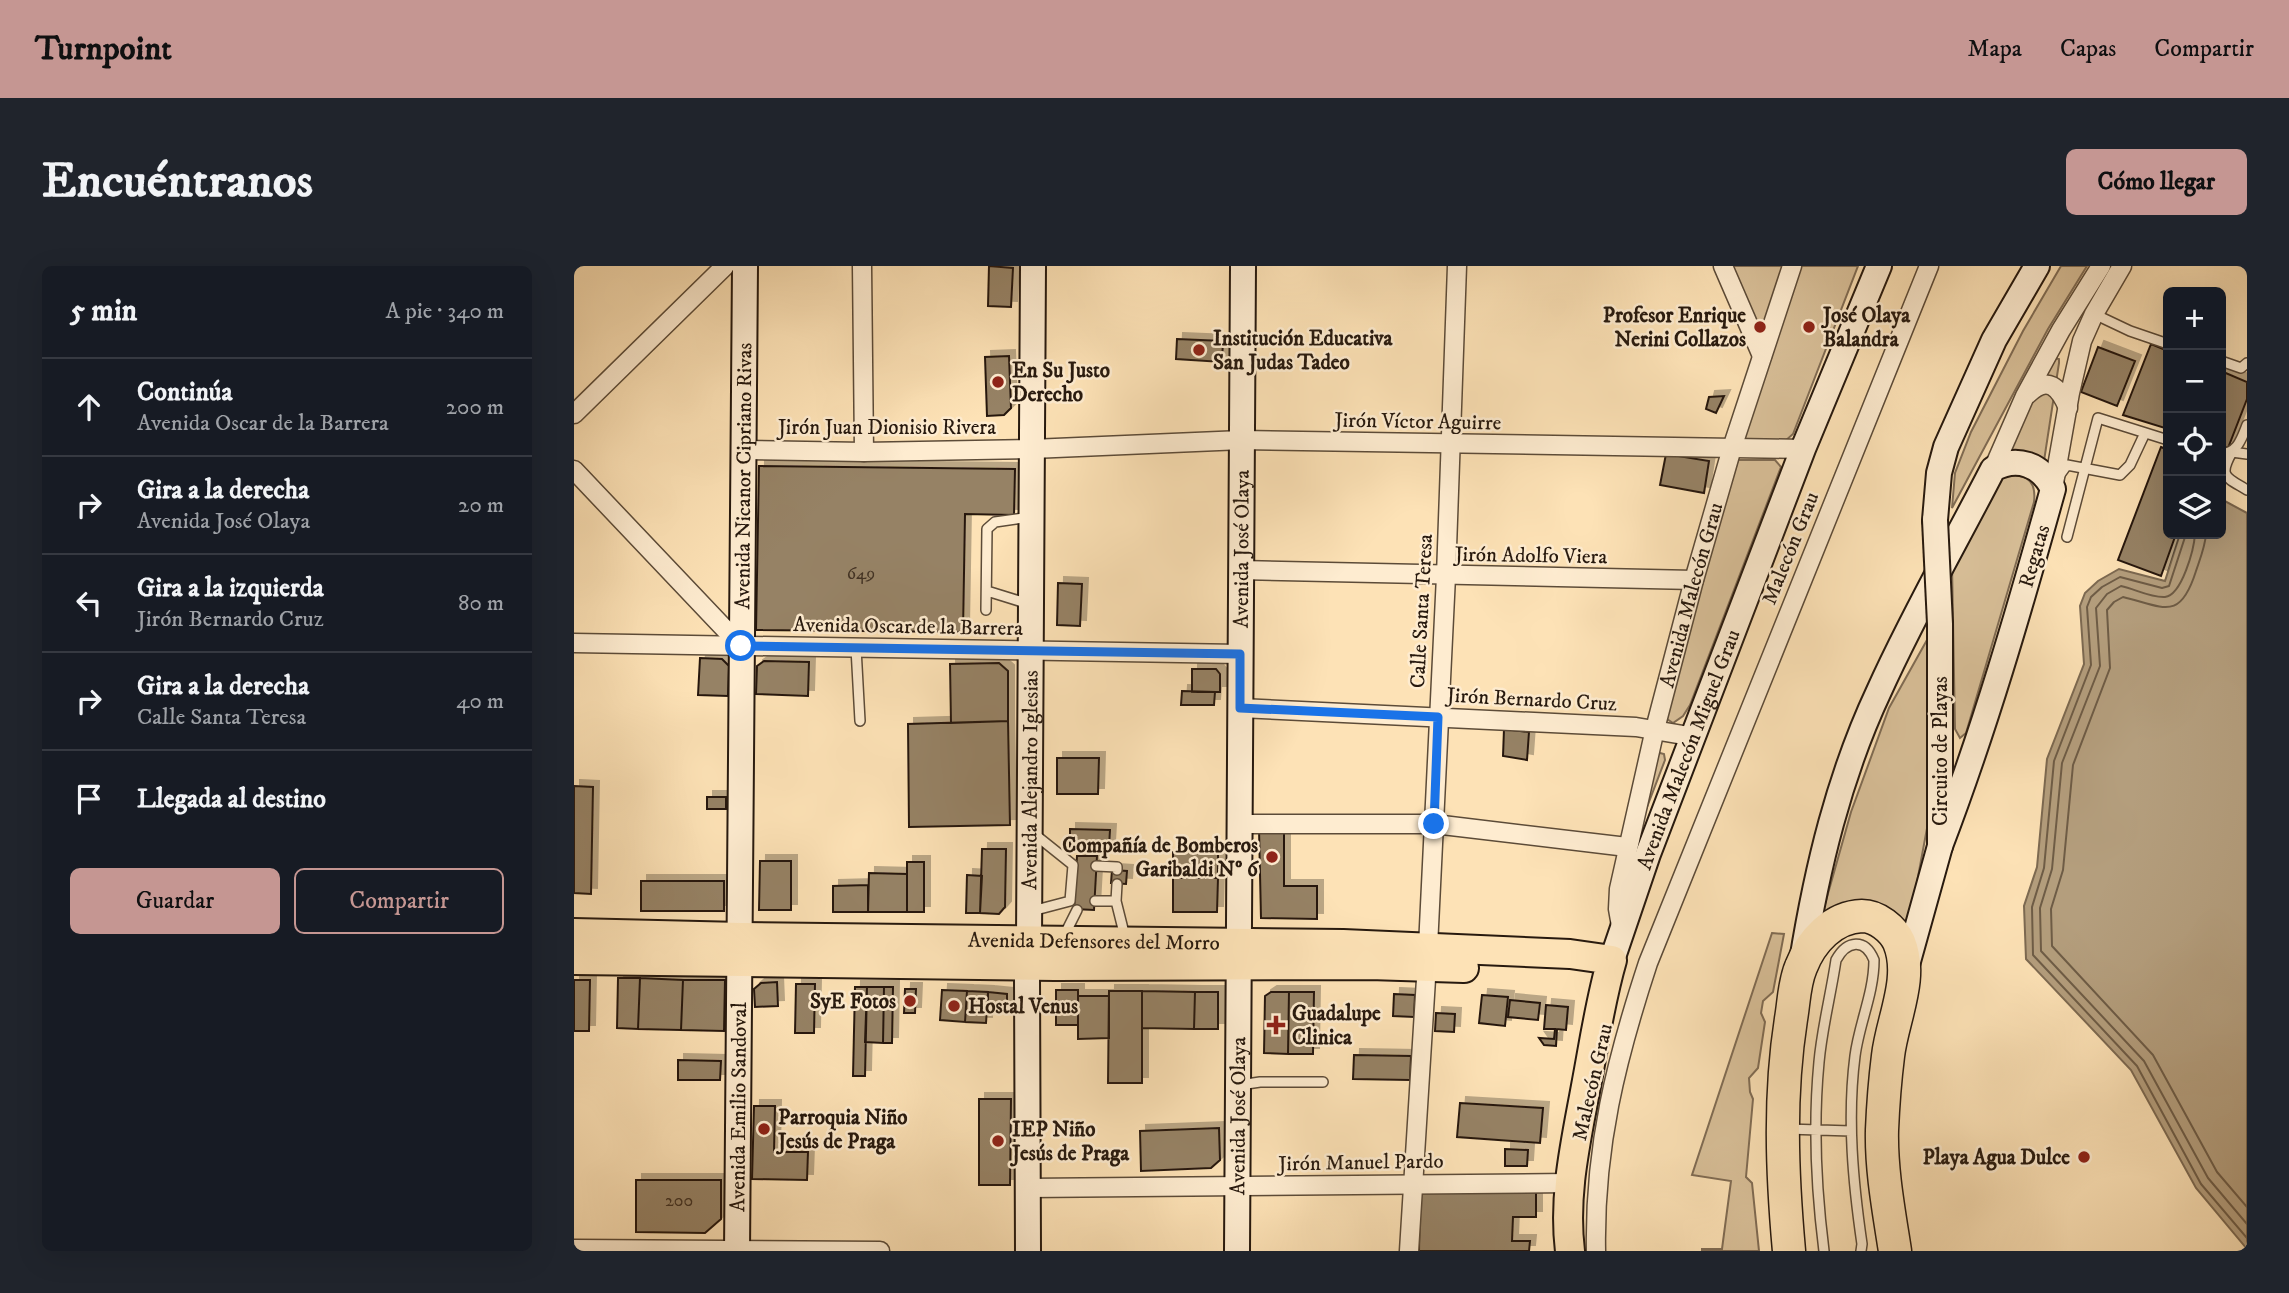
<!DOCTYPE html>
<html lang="es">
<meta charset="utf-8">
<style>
:root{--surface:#171b24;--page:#20242c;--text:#f1f3f6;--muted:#9ea1a6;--line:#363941;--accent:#c59692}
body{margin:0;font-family:"IM FELL DW Pica",serif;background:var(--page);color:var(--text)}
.controls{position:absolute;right:21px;top:21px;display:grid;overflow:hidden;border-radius:10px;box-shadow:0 7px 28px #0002}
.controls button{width:63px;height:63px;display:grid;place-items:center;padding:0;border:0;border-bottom:2px solid var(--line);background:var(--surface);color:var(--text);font:35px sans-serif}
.stop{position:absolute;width:21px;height:21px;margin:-16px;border:5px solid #1a73e8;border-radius:50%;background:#fff}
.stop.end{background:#1a73e8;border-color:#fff;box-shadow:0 2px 7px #0008}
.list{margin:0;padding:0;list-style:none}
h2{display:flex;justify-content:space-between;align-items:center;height:91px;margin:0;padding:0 28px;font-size:30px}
h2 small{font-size:23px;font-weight:400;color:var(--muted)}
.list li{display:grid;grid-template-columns:46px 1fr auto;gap:21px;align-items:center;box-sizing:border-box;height:98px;padding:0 28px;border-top:2px solid var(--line)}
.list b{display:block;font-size:26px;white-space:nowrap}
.list p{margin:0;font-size:23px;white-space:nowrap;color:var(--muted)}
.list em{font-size:23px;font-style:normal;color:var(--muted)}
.actions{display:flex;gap:14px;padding:21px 28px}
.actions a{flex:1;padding:16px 0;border:2px solid var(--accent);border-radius:10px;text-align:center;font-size:24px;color:var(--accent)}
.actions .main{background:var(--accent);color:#111}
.icon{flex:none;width:38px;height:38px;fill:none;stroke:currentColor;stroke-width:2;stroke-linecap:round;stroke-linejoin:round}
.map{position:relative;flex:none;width:1673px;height:985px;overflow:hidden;border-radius:10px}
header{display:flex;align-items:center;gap:42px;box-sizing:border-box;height:98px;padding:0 35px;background:var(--accent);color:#111}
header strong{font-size:33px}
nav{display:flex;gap:38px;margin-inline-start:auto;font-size:24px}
.intro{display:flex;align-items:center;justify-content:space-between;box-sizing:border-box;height:168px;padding:0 42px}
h1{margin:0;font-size:49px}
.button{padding:18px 32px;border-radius:10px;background:var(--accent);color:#111;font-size:24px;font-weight:700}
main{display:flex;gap:42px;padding:0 42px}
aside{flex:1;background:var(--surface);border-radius:10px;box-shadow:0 7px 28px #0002}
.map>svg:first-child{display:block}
.green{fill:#d9c099;stroke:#806c54;stroke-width:2}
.water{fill:#b49e7d;stroke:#7c6951;stroke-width:2}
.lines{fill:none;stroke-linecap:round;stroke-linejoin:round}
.shore{stroke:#6e5c46;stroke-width:2}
.building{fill:#968265;stroke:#27190e;stroke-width:2;filter:url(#shadow)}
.lane-casing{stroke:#5c4b38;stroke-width:12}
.street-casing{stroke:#5c4b38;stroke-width:21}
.secondary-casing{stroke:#27190e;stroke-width:28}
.primary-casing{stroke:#27190e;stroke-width:32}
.highway-casing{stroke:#27190e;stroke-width:35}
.lane{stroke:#feecd0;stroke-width:9}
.street{stroke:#feecd0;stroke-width:18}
.secondary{stroke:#feecd0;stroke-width:24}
.primary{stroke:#fde2b6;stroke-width:28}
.highway{stroke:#fde2b6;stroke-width:32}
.secondary-bridge-casing{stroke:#27190e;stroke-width:28;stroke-linecap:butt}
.secondary-bridge{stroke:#feecd0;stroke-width:24}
.route{stroke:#1a73e8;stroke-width:9}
.poi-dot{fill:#8f2418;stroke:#feecd0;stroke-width:2.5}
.labels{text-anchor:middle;stroke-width:5;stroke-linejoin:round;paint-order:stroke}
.number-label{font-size:18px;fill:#433324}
.poi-label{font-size:21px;font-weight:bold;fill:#27190e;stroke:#feecd0;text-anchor:start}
.street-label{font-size:21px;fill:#27190e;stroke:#feecd0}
</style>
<header>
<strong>Turnpoint</strong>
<nav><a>Mapa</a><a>Capas</a><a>Compartir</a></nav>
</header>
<div class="intro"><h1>Encuéntranos</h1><a class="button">Cómo llegar</a></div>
<main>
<aside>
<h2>5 min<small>A pie · 340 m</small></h2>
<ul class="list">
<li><svg class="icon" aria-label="ahead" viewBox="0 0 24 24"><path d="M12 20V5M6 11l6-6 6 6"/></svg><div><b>Continúa</b><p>Avenida Oscar de la Barrera</p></div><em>200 m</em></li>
<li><svg class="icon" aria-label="right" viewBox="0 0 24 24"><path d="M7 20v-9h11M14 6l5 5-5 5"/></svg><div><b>Gira a la derecha</b><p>Avenida José Olaya</p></div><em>20 m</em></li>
<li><svg class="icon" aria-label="left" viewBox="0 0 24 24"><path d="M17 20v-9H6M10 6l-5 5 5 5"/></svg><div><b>Gira a la izquierda</b><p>Jirón Bernardo Cruz</p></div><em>80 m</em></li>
<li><svg class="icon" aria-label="right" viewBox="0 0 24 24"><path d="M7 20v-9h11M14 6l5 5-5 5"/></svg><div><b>Gira a la derecha</b><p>Calle Santa Teresa</p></div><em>40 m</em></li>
<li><svg class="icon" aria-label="arrive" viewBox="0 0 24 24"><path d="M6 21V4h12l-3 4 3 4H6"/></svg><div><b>Llegada al destino</b></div></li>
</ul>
<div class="actions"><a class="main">Guardar</a><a>Compartir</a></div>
</aside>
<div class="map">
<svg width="1673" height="985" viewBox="0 0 1673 985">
<defs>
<filter id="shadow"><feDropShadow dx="6" dy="-6" stdDeviation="0" flood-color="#0004"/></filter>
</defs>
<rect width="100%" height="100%" fill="#fde2b6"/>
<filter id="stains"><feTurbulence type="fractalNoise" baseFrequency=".00286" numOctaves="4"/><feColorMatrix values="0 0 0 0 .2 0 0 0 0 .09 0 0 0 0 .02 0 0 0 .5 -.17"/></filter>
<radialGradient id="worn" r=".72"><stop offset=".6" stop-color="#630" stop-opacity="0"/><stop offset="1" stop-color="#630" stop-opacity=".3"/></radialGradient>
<path class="green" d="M1156,0H1210L1189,62L1186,64Z
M1224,0H1284L1219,168L1210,176L1173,178L1169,172Z
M1487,0H1513L1474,63L1378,242L1381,207L1397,166L1449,65Z
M1479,92L1485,93V97L1470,195L1428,183Z
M1164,194H1201L1207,201L1116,439L1109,450L1099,457L1090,451V443Z
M1427,208C1449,209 1463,210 1460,236L1392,467L1386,472L1381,463L1378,300Z
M1358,365L1353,450L1359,530L1333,670L1326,655L1244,663L1277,546L1315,442Z
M1086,487L1090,488L1091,494L1057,583L1082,488Z
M1198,667L1210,668L1199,726L1189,735L1187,747L1191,756L1184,802L1175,812L1176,826L1179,833L1172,911L1178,917L1185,985H1128V983H1148L1157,915L1118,909Z"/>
<path class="water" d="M1647,233L1673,247V983L1622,922L1557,804L1452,693L1450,640L1463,601L1473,493L1510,398L1506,340L1511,327L1524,315L1545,303L1591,315L1606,268H1647Z"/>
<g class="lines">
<path class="shore" d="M1612,268L1595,320L1588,322L1546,311L1528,321L1517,331L1513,341L1517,399L1480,495L1470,602L1458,641L1459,689L1563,800L1627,918L1673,972
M1621,268C1620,283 1608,329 1591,331C1577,332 1561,323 1547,320L1533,328L1522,342L1526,400L1488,497L1478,603L1466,642L1467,685L1570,795L1634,912L1673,958
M1632,268C1631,281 1626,293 1622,305C1606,356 1590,341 1549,331L1540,336L1533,344L1536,402L1499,499L1489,604L1477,643L1478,680L1579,789L1643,906L1673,941"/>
</g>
<path class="building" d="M415,0L439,2L437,41L414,40Z
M603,73L649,75L648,96L602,93Z
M1577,78L1594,85V163L1549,149Z
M1524,81L1561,95L1543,140L1507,126Z
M435,90L437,142L430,149L413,150L411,91Z
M1647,105L1673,116V133L1654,182L1647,180Z
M1150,130L1142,147L1132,143L1135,131Z
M1587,181L1594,184V268H1602L1587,310L1544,294Z
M1092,188L1135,195L1130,227L1086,219Z
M185,200L441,203L440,249L391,248L389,366L182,364Z
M484,317L508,318L506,360L483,359Z
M126,392L148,393L155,400L154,430L124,429Z
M190,395L235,396L234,430L182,428L183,400Z
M425,397L434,405V455L377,457L376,398Z
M618,403H642L646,408V426H618Z
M608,425L641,426L640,439H607Z
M434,455L436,559L335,561L334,458Z
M930,463L955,466L953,494L929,490Z
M483,492H525L524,528H483Z
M0,520L19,521L17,628L0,627Z
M133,531H152V543H133Z
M496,563L536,564L535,581H496Z
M685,563H710V620H743V653L687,652Z
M408,583H432L431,641L425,648L406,647Z
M599,586H644V612H599Z
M503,590H523L520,644L500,643Z
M186,595H217V644H185Z
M333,596H350V646H333Z
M538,604L553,605L552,618L537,617Z
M295,607L333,608V646H294Z
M393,609L408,610L406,647H392Z
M599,612H644L643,646H599Z
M67,615H150V645H67Z
M294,619V646H259V620Z
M44,712H66L64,763L43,762Z
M66,712L109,714L107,764L64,763Z
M0,714H16L15,765H0Z
M109,714H151L150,765L107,764Z
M203,716L204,740L181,741L180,723L187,717Z
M222,718H241L240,767H221Z
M281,721H293L291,810H279Z
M293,721H310L309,777L291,776Z
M310,721H319L318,777H309Z
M331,723H342L341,747H330Z
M368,724L393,725L391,756L366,754Z
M482,724H504V759H482Z
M393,725L414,726L412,757L391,756Z
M535,725H568V817H534Z
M568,725L621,726L620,763L568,762Z
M414,726L433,728V743L414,742Z
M621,726H644V763H620Z
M697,726H715L714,788L690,787L691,730Z
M715,726H740L739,788H714Z
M820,728L841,729L840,751L819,750Z
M908,729L934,731L931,760L905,757Z
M504,730H535V772L504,773Z
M936,734L966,737L964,754L934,751Z
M972,739L994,741L992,764L983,763L982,780L970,779L965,772L980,773L981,763H970Z
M862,747L881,748L880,766L861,765Z
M780,789L837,790L836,814L779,813Z
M104,794L147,795L146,814H104Z
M405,833H437L436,919H405Z
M886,837L969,842L966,877L883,871Z
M180,840H201L200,886H234L233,914L178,913Z
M645,862L646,894L637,902L567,905L566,865Z
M931,883L954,884L953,900H931Z
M62,914H147V953L131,967L62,966Z
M846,924L962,925V951H939L938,975H956L955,985H845Z"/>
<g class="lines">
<g class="lane-casing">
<path id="lane" d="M1518,47L1556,65L1594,78
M1647,95L1667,102L1673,97
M1647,188C1664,186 1667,174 1673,159
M1673,188L1658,186C1644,211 1652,211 1673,224
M1485,210L1493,199L1546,209L1556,199L1571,167
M1493,271L1524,152L1594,174
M413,325L455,338
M412,344L413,263L421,256L456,251
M282,382L286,455
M522,600L543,601V604
M543,618L542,635L551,671
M521,635H542
M458,645L496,635L499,599L459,567
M490,670L503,644
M666,819L686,816H749
M1213,863L1277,865
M1250,985C1242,922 1239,859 1245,796C1248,762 1257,728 1262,694C1273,674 1291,672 1300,694C1300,727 1285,758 1281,790C1273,852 1279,916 1288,978L1287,985"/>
</g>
<g class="street-casing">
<g id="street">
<path d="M288,0L290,186"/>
<path d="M1149,0L1188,90"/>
<path d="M1454,128C1474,109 1485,121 1494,142"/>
<path d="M0,148L151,0"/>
<path d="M169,184L290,186L458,183L668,174L1229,183"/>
<path d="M1419,203L1451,130L1487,64L1527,0"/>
<path d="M0,204L167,380"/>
<path d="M1479,223L1496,127L1508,75L1520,48L1548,0"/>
<path d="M667,304L1120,314"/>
<path d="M0,377L666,388"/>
<path d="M666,442L1062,461L1121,471"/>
<path d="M665,558H860L1053,581"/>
<path id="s1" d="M1047,660L1044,643L1045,623L1081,463L1120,314L1158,182L1218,0"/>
<path d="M454,922L995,917"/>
<path d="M0,983L306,985"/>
<path d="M835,985L854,681L872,310L883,0"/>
<path d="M1022,985C1020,882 1042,794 1074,697L1355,0"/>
</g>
</g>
<g class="secondary-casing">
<g id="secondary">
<path d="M1361,254L1365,207L1372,181L1420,74L1463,0"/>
<path id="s2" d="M1038,694L1074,588L1229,183L1305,0"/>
<path d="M1228,695C1243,602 1265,510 1305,425C1339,349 1381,277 1419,203C1443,190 1467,198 1479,223C1445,345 1411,462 1366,580"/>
<path d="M1331,706L1366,580V358"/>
<path id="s3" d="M163,985L171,0"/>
<path id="s4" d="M454,985L453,713L455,674L459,0"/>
<path id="s5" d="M663,985L669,0"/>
</g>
</g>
<g class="primary-casing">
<g id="primary">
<path id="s6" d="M0,667L167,671L769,678L996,688L1038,694C1026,735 1020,778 1012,820C1002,875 989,929 996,985"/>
<path d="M0,694L481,700L796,699L890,702"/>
</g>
</g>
<g class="highway-casing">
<path id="highway" d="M1215,985C1208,907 1205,830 1217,753C1220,736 1220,717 1227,701C1237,675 1259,651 1288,650C1303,650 1319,663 1325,676C1340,712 1318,754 1314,790C1311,814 1309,840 1308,864C1307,904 1315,946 1321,985"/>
</g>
<use href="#lane" class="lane"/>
<use href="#street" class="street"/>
<use href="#secondary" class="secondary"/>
<use href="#primary" class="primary"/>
<use href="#highway" class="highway"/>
<g class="secondary-bridge-casing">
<path id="secondary-bridge" d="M1361,254L1366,358"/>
</g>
<use href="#secondary-bridge" class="secondary-bridge"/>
</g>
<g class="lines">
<path class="route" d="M167,380L666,388V442L864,451L860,558"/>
</g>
<g class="poi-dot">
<circle cx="1186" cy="61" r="7"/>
<circle cx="1235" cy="61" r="7"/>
<circle cx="625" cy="84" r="7"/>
<circle cx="424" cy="116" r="7"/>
<circle cx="698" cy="591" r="7"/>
<circle cx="336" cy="735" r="7"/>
<circle cx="380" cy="740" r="7"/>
<path d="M698.5 748.5h7v7h7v7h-7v7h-7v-7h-7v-7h7z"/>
<circle cx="190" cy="863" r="7"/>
<circle cx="424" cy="875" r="7"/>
<circle cx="1510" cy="891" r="7"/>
</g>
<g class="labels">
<g class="number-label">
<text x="287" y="313">649</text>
<text x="105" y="940">200</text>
</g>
<g class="poi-label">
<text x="1172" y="56" text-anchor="end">Profesor Enrique<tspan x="1172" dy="24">Nerini Collazos</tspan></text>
<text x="1249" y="56">José Olaya<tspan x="1249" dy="24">Balandra</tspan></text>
<text x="639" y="79">Institución Educativa<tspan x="639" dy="24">San Judas Tadeo</tspan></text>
<text x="438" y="111">En Su Justo<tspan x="438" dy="24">Derecho</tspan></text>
<text x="684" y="586" text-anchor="end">Compañía de Bomberos<tspan x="684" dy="24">Garibaldi Nº 6</tspan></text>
<text x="322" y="742" text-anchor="end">SyE Fotos</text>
<text x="394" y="747">Hostal Venus</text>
<text x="718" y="754">Guadalupe<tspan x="718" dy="24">Clinica</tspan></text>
<text x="204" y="858">Parroquia Niño<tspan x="204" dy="24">Jesús de Praga</tspan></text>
<text x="438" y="870">IEP Niño<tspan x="438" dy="24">Jesús de Praga</tspan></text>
<text x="1496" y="898" text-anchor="end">Playa Agua Dulce</text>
</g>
<g class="street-label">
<text transform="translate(844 155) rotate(1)" y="7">Jirón Víctor Aguirre</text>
<text x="313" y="168">Jirón Juan Dionisio Rivera</text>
<text dy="7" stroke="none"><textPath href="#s3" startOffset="775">Avenida Nicanor Cipriano Rivas</textPath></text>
<text transform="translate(1216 282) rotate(-68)" y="7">Malecón Grau</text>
<text dy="7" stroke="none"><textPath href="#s5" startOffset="702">Avenida José Olaya</textPath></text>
<text transform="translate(957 289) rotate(1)" y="7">Jirón Adolfo Viera</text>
<text transform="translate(1460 290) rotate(-74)" y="7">Regatas</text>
<text dy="7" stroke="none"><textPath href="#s1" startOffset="340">Avenida Malecón Grau</textPath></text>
<text transform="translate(847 345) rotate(-87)" y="7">Calle Santa Teresa</text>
<text transform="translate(334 360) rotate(1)" y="7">Avenida Oscar de la Barrera</text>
<text transform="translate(958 433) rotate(3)" y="7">Jirón Bernardo Cruz</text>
<text dy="7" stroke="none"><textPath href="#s2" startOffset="224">Avenida Malecón Miguel Grau</textPath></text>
<text transform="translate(1366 485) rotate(-90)" y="7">Circuito de Playas</text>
<text dy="7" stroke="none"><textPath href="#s4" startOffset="471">Avenida Alejandro Iglesias</textPath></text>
<text dy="7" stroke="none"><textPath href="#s6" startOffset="520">Avenida Defensores del Morro</textPath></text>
<text transform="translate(1018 816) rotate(-77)" y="7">Malecón Grau</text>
<text dy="7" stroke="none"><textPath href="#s3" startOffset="144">Avenida Emilio Sandoval</textPath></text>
<text dy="7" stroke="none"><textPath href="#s5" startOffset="135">Avenida José Olaya</textPath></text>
<text transform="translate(787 896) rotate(-1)" y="7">Jirón Manuel Pardo</text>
</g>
</g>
<rect width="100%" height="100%" filter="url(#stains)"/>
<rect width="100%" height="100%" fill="url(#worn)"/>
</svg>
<div class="controls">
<button>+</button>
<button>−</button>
<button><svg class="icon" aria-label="locate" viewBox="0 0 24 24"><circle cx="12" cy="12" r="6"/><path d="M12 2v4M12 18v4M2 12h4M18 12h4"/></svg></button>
<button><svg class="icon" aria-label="layers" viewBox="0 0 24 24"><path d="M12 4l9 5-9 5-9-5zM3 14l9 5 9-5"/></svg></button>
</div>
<div class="stop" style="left:167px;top:380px"></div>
<div class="stop end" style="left:860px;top:558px"></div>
</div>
</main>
